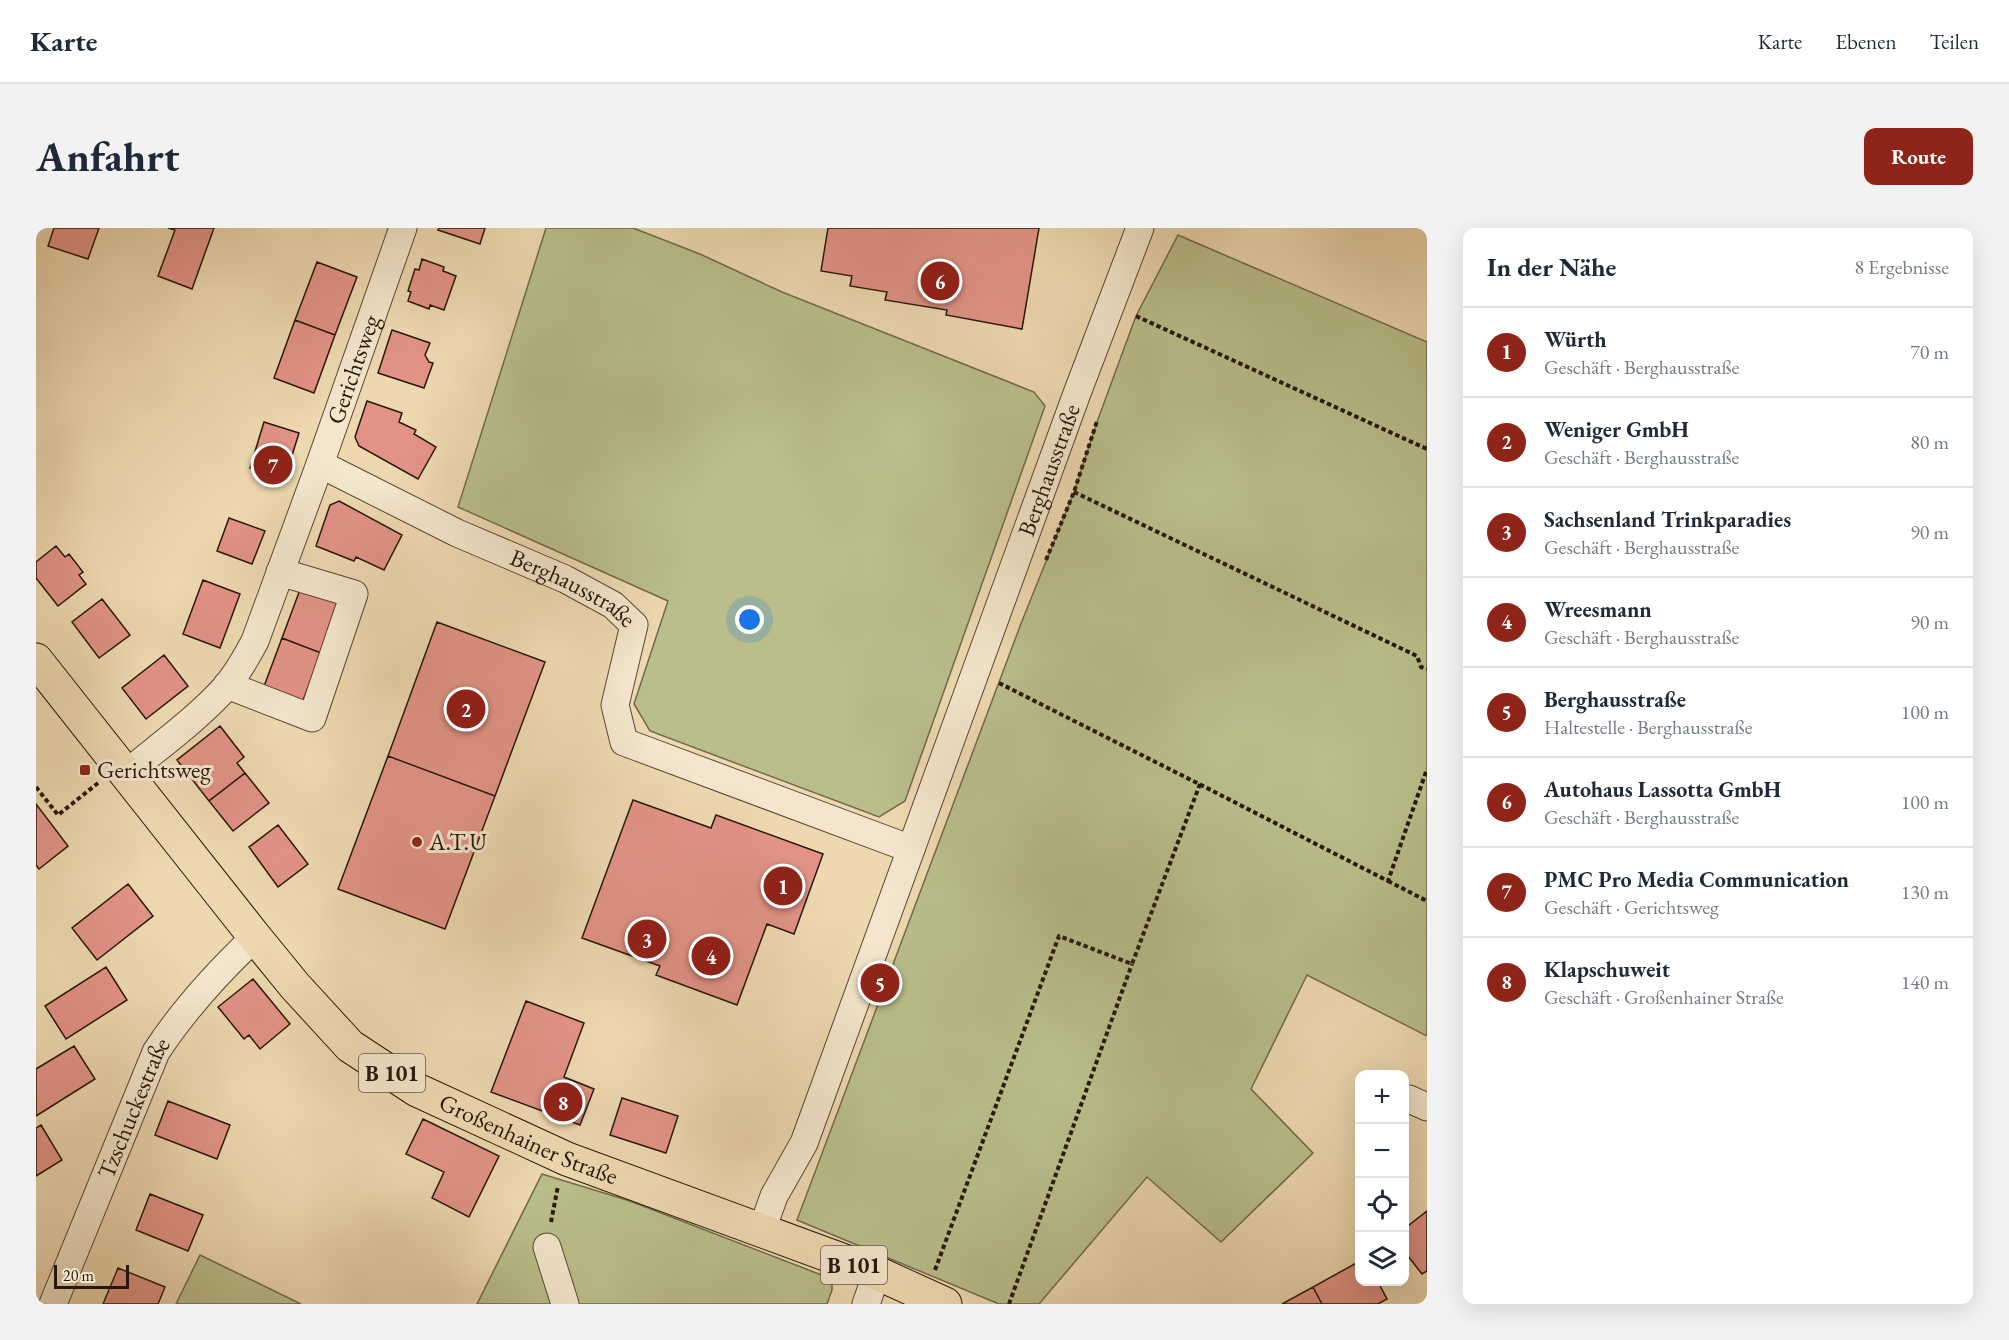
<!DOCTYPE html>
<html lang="de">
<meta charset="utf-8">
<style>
:root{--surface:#fff;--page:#f2f2f3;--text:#1f2937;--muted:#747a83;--line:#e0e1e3;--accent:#8f2418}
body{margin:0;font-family:"EB Garamond",serif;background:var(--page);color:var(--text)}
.controls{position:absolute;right:18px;bottom:18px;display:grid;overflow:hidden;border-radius:12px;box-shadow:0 6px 24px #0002}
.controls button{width:54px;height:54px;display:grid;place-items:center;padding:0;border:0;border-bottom:2px solid var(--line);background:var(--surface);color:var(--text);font:30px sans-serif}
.scale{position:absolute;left:18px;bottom:15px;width:75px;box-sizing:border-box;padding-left:6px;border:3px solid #28170b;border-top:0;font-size:16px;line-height:21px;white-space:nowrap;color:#28170b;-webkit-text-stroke:4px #f3e6cc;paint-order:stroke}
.you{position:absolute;left:714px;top:392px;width:21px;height:21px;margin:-15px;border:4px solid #fff;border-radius:50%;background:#1a73e8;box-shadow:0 0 0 9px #1a73e833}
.badge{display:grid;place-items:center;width:39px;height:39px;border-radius:50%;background:var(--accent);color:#fff;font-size:20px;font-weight:700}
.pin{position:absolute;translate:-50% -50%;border:3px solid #fff;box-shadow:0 2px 6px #0006}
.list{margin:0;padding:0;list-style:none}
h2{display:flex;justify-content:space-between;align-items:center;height:78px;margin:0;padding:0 24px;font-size:26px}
h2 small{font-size:20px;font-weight:400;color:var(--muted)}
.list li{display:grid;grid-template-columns:39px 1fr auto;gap:18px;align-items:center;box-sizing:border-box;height:90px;padding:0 24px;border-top:2px solid var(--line)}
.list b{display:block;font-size:22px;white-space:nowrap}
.list p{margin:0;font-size:20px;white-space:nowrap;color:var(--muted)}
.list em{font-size:20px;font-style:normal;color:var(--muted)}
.icon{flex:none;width:33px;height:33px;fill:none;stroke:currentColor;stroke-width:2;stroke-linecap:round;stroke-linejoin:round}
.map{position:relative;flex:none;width:1391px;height:1076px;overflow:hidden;border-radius:12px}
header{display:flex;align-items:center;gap:36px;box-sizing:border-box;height:84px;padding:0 30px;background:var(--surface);border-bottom:2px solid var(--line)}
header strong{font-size:28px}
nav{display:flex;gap:33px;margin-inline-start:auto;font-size:21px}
.intro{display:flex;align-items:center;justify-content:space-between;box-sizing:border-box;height:144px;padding:0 36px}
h1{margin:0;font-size:42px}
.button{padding:15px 27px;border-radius:12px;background:var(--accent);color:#fff;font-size:21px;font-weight:700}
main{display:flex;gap:36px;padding:0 36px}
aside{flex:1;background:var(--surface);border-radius:12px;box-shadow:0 6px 24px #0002}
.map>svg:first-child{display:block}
.green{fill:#b9be8b;stroke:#706a4b;stroke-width:1.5}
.building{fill:#e29386;stroke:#28170b;stroke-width:1.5}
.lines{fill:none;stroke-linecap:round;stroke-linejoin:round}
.minor-casing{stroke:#594734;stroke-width:29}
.major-casing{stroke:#28170b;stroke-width:35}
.path{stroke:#28170b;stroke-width:4;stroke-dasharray:4.5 3;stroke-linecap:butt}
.minor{stroke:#f3e6cc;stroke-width:27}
.major{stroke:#edd8b0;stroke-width:33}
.poi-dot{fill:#8f2418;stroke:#f3e6cc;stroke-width:2}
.labels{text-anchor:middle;stroke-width:6;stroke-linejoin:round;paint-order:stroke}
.shield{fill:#f3e6cc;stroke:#655545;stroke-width:1.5}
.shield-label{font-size:22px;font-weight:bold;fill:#28170b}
.street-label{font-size:24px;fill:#28170b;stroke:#f3e6cc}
.poi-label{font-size:24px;fill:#28170b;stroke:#f3e6cc;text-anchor:start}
</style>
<header>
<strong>Karte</strong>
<nav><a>Karte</a><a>Ebenen</a><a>Teilen</a></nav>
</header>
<div class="intro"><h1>Anfahrt</h1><a class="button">Route</a></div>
<main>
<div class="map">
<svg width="1391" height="1076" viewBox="0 0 1391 1076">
<rect width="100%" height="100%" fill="#edd8b0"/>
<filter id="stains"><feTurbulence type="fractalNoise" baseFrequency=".00333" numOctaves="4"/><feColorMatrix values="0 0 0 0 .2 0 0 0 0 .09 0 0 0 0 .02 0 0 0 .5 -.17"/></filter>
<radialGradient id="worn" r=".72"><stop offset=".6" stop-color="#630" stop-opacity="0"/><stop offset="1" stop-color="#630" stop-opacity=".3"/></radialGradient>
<path class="green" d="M510,0H597L664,26L746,64L998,164L1009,178L869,573L843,589L614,503L598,476L632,373L422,279Z
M1142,7L1391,114V808L1271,747L1215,861L1277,925L1185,1014L1111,949L1003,1076H963L761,992L986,393L1038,264L1061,194L1100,88Z
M506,946L594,973L796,1051V1062L791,1076H441Z
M164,1027L265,1076H140Z"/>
<path class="building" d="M18,0H63L52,31L12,18Z
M132,0H178L156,61L122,48L139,2Z
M403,0H449L444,16L402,2Z
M792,0H1003L986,101L910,87L911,82L849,72L851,64L814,58L816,48L785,43Z
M386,31L408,39L407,43L420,48L408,82L394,77L393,81L372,73L375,64L372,63L379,41L383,42Z
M281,34L321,49L299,107L259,92Z
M259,92L299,107L278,165L238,150Z
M356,102L394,115L389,127L393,134L397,135L388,160L342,145Z
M331,173L366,185L363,194L380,202L378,206L400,219L382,251L323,218L319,209Z
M228,194L263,205L249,250L214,240Z
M303,273L366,307L348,342L320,329L318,333L280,318L294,277Z
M193,290L229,303L216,336L181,323Z
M20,318L29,329L33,326L47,344L43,347L50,356L22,378L0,350V334Z
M167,352L204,366L184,420L147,406Z
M265,359L303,374L285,425L246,410Z
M66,371L94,407L63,430L36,394Z
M401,394L509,434L459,568L352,528Z
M246,410L285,425L266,475L227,461Z
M128,427L152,458L110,491L86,460Z
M184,498L208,529L201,535L209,545L173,573L141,532Z
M352,528L459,568L409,701L302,661Z
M209,545L233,575L197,603L173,573Z
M597,572L675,600L680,587L787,626L758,706L731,696L701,777L620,747L624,738L546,710Z
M0,576L32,618L3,641L0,637Z
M242,597L272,636L242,659L213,619Z
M92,656L117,688L61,732L36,700Z
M70,739L91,772L30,811L9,778Z
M217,751L254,796L224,821L213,807L208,811L182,779Z
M490,773L548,795L528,849L558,861L544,897L455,864Z
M38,818L59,851L0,888V841Z
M586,870L642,888L630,925L574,907Z
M132,873L194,897L181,931L119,907Z
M387,891L463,928L433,989L396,970L408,944L370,926Z
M5,897L26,932L0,948V900Z
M114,966L167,987L152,1023L100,1002Z
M1391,983V1043L1386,1046L1368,1023V1001Z
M1324,1033V1054H1342L1351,1071L1342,1076H1286L1277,1059Z
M82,1040L129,1059L122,1076H67Z
M1277,1059L1286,1076H1246Z"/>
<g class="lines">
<g class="minor-casing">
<g id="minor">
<path id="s1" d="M284,236L421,305L529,351L577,377L598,397L579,477L588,514L875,621"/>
<path d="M191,457L276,490L318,366L244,344"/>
<path id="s2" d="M90,546C123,518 160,492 189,460C201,446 210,430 219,413L284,236L367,0"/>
<path d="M1373,871L1391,879"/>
<path id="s3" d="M726,1002L738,968L768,915L1040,168L1104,0"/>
<path d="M511,1019L529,1076"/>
<path id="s4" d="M17,1076L120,824C148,781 182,744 219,709"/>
<path d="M830,1076L841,1045"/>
</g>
</g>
<g class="major-casing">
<g id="major">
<path id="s5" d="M0,432L219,709L259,758L314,818L381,862L531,931L841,1045L909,1076"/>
</g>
</g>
<path class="path" d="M1100,88L1391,221
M1038,264L1381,428L1385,439L1391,441
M1010,332L1038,264L1061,193
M963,455L1167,558L1352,653L1391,541
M0,559L22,587L62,555
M1352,653L1391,673
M515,994L522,958
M899,1042L1023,708L1096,736L1164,556
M973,1076L1096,736"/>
<use href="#minor" class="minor"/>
<use href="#major" class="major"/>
</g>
<g class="poi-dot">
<rect x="43" y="536" width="12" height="12" rx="3"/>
<circle cx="381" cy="614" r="6"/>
</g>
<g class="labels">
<g class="shield">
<rect x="323" y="826" width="66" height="38" rx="4.5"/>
<rect x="785" y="1018" width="66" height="38" rx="4.5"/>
</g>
<g class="shield-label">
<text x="356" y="853">B 101</text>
<text x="818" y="1045">B 101</text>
</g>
<g class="street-label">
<text dy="8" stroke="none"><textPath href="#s2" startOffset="476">Gerichtsweg</textPath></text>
<text dy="8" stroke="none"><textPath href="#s3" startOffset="813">Berghausstraße</textPath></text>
<text dy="8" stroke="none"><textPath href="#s1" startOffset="282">Berghausstraße</textPath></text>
<text dy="8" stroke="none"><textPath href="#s4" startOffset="212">Tzschuckestraße</textPath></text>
<text dy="8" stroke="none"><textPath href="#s5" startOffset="700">Großenhainer Straße</textPath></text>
</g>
<g class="poi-label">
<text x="61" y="550">Gerichtsweg</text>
<text x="393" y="622">A.T.U</text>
</g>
</g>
<rect width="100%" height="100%" filter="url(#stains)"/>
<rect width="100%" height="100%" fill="url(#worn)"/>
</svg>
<div class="controls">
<button>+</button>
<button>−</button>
<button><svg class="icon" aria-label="locate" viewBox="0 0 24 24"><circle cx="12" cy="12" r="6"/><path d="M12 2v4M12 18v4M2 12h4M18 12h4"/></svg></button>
<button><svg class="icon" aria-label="layers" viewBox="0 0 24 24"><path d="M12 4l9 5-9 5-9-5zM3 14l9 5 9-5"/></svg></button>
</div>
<div class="scale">20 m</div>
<div class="you"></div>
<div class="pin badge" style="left:747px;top:658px">1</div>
<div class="pin badge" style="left:430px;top:481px">2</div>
<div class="pin badge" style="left:611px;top:711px">3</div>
<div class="pin badge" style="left:675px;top:728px">4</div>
<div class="pin badge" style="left:844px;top:755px">5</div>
<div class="pin badge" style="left:904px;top:53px">6</div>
<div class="pin badge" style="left:237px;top:237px">7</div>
<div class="pin badge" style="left:527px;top:874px">8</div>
</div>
<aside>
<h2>In der Nähe<small>8 Ergebnisse</small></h2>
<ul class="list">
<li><span class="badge">1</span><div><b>Würth</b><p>Geschäft · Berghausstraße</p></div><em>70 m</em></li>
<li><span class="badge">2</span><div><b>Weniger GmbH</b><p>Geschäft · Berghausstraße</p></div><em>80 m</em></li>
<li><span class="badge">3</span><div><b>Sachsenland Trinkparadies</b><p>Geschäft · Berghausstraße</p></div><em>90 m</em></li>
<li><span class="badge">4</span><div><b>Wreesmann</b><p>Geschäft · Berghausstraße</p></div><em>90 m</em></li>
<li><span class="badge">5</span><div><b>Berghausstraße</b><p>Haltestelle · Berghausstraße</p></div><em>100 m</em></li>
<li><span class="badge">6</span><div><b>Autohaus Lassotta GmbH</b><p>Geschäft · Berghausstraße</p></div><em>100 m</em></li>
<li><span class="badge">7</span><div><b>PMC Pro Media Communication</b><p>Geschäft · Gerichtsweg</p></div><em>130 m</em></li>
<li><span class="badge">8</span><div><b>Klapschuweit</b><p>Geschäft · Großenhainer Straße</p></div><em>140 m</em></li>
</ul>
</aside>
</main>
